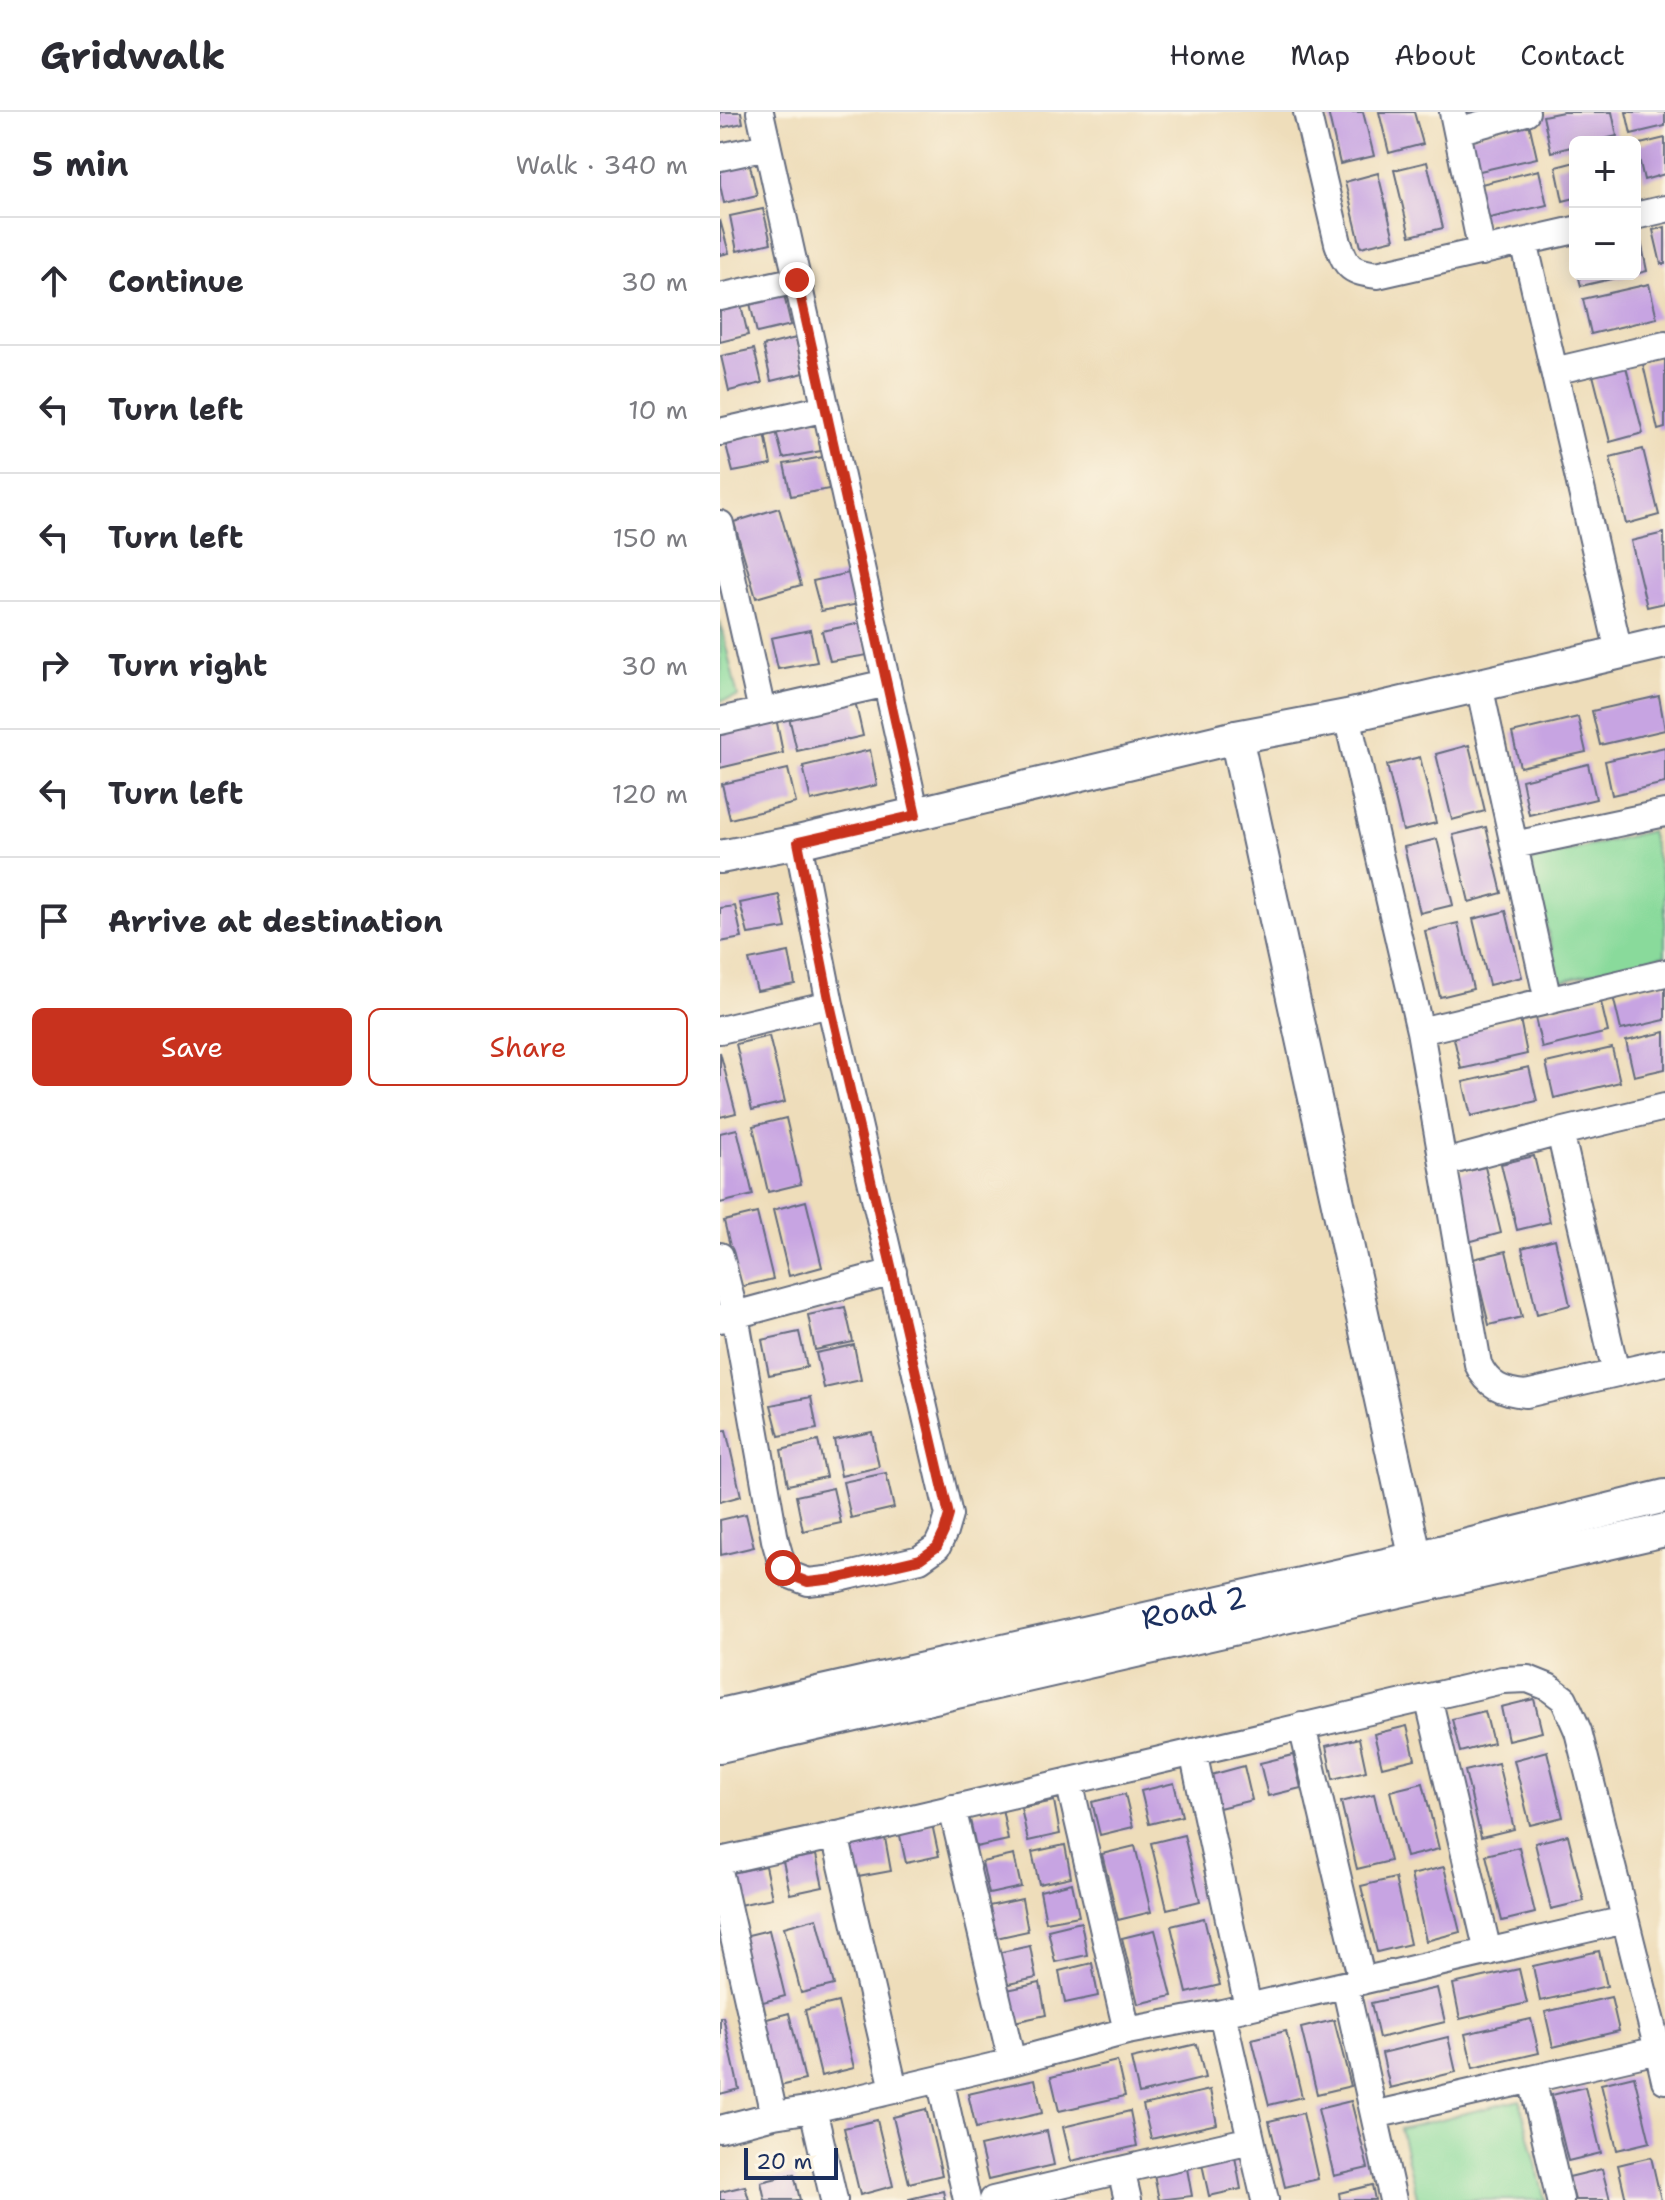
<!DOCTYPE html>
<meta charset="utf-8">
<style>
:root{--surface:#fff;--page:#f7f7f7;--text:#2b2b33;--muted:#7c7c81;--line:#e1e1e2;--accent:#c8321e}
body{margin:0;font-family:"Shantell Sans",sans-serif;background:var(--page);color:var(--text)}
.controls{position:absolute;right:24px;top:24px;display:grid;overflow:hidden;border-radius:12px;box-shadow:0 4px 20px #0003}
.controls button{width:72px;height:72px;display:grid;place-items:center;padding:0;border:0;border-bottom:2px solid var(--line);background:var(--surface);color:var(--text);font:40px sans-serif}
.scale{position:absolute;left:24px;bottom:20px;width:94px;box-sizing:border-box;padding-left:8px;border:4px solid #1b2f5e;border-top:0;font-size:22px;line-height:28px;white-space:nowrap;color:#1b2f5e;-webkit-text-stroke:6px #fcf5e5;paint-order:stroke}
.stop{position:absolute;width:24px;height:24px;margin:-18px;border:6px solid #c8321e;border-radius:50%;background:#fff}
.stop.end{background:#c8321e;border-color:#fff;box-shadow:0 2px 8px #0008}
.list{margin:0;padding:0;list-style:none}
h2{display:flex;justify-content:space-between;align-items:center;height:104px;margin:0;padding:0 32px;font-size:34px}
h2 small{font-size:26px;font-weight:400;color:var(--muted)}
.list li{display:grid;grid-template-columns:52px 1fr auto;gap:24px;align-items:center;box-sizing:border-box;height:128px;padding:0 32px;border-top:2px solid var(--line)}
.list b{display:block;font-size:30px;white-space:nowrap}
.list em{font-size:26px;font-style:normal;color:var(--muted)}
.actions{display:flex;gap:16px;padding:24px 32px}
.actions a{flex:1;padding:18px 0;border:2px solid var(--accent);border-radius:12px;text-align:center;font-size:28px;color:var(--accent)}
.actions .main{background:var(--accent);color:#fff}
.icon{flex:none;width:44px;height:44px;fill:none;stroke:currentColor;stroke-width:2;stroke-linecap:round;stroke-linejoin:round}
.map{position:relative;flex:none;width:945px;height:2088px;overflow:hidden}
header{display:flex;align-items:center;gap:48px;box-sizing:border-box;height:112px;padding:0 40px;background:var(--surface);border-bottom:2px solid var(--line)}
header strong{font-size:38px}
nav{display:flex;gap:44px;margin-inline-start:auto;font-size:28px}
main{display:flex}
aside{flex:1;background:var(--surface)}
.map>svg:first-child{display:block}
.green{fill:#89da9b;stroke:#52847c;stroke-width:2}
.building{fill:#c7a4e2}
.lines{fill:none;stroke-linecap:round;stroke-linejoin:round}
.minor-casing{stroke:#656c7e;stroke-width:30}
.tertiary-casing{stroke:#656c7e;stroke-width:36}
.minor{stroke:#fff;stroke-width:26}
.tertiary{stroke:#fff;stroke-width:32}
.route{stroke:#c8321e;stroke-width:10}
.labels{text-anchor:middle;stroke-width:8;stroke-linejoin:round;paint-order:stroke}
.street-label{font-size:30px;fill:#1b2f5e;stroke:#fcf5e5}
</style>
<header>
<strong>Gridwalk</strong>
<nav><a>Home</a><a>Map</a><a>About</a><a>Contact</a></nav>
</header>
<main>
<aside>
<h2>5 min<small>Walk · 340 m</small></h2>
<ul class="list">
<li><svg class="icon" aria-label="ahead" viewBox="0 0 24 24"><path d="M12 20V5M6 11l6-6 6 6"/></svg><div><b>Continue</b></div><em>30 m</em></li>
<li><svg class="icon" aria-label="left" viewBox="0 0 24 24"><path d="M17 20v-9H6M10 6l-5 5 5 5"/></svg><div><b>Turn left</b></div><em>10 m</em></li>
<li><svg class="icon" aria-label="left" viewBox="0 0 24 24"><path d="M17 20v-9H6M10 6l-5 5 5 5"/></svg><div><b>Turn left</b></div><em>150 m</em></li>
<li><svg class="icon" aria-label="right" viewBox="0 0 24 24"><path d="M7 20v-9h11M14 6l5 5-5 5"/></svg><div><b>Turn right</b></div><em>30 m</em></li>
<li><svg class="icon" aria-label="left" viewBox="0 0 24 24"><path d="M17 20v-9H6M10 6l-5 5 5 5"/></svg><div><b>Turn left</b></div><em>120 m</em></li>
<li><svg class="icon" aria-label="arrive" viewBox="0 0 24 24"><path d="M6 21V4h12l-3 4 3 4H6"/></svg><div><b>Arrive at destination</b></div></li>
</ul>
<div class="actions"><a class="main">Save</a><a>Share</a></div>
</aside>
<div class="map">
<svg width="945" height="2088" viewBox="0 0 945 2088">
<rect width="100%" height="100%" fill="#fcf5e5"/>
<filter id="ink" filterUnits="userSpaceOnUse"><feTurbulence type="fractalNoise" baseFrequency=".0125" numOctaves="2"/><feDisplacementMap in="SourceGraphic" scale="16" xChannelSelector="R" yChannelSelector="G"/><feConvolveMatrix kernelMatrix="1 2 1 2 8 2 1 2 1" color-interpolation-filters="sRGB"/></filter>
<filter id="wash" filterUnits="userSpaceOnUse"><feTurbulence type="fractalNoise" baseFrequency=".006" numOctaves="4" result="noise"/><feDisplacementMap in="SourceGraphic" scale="32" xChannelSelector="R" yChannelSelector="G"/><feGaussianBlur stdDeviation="1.8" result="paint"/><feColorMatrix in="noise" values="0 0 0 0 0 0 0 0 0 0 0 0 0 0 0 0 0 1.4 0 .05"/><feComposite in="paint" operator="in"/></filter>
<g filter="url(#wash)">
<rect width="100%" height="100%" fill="#eeddba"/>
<path class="green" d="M0,509L18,585L0,589Z
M930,719L945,778V843L840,869L810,749Z
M800,1988L825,2088H698L680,2017Z"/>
<g id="blocks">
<path class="building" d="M0,0H21L23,11L0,16Z
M608,0H643L654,44L620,52Z
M659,0H694L703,32L669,41Z
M843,0H892L897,24L871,30H855V34L831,40L823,4Z
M906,0H945V14L911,22Z
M809,11L817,46L751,61L743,26Z
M945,26V62L924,68L916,33Z
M29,49L37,83L4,91L0,73V56Z
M707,50L723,116L690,124L674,58Z
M855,50V86L843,89L836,55Z
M819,58L827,93L761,108L753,74Z
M658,61L674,127L641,135L625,70Z
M43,97L51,131L17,139L10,104Z
M0,108L9,141L0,143Z
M945,115V152H941L933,118Z
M920,124L927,159L915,162V125Z
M858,162H909V163L861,174Z
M929,172L937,206L871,222L863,187Z
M63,179L71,213L37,221L29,187Z
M20,189L28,223L0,230V193Z
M76,226L84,261L51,269L43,234Z
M34,237L42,271L9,279L1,244Z
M945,246V316L938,318L923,252Z
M906,255L923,321L890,330L873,263Z
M95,307L101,339L63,346L55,315Z
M45,321L51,353L13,360L5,329Z
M923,337L939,403L906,412L890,345Z
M103,345L109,377L71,384L64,352Z
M59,396L81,473L36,486L14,410Z
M944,421L945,491L927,495L911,429Z
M133,460L139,492L101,499L93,469Z
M142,511L148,543L110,549L102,519Z
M90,518L97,550L58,557L51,526Z
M939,584L945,618L880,633L872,599Z
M135,589L143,624L77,639L69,605Z
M858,605L866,640L800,655L792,621Z
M56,606L63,641L0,656V620Z
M749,633L765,699L732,708L716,642Z
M945,635V671L892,683L885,649Z
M150,638L157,673L91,689L83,654Z
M700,645L716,711L683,719L667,653Z
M868,652L876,687L809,703L802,668Z
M68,657L76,691L10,707L2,672Z
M766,715L782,781L749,790L733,723Z
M717,727L733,793L700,801L684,735Z
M59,783L66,816L28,822L20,791Z
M15,794L22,826L0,830V796Z
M786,799L802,865L769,873L753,807Z
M738,811L753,877L720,885L705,819Z
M69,840L75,872L37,879L29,848Z
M945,872V908L901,918L893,884Z
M880,886L888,920L822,936L814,901Z
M800,907L807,942L741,957L733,922Z
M945,920V957L914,964L906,929Z
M49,924L65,990L32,998L16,932Z
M892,936L900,970L834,986L826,951Z
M0,940L16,1001L0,1005Z
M809,955L817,989L751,1004L743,970Z
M66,1006L81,1072L48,1080L33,1014Z
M17,1017L33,1083L0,1091V1021Z
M814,1044L830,1110L797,1118L781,1052Z
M765,1055L781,1121L748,1130L732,1063Z
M86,1089L102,1155L69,1164L53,1098Z
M37,1101L53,1167L20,1175L4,1109Z
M835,1127L850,1193L817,1202L802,1136Z
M786,1139L802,1205L769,1213L753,1147Z
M125,1195L133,1230L95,1238L88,1203Z
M79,1220L87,1255L49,1263L42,1228Z
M134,1233L141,1268L104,1276L96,1241Z
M91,1285L97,1317L59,1324L51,1293Z
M6,1318L21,1384L0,1390V1320Z
M152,1320L159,1355L121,1364L114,1328Z
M98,1329L106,1365L68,1373L61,1338Z
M166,1361L174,1396L131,1406L123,1370Z
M113,1376L121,1411L83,1419L76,1384Z
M26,1402L34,1435L1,1443L0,1408Z
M814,1587L822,1620L788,1628L781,1595Z
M765,1599L773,1631L740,1640L732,1607Z
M687,1614L695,1647L662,1655L654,1622Z
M639,1626L646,1659L613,1667L606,1634Z
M827,1639L843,1705L810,1713L794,1648Z
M573,1643L581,1676L548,1684L540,1651Z
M778,1651L794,1717L761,1725L745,1659Z
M524,1654L532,1688L499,1696L491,1663Z
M454,1671L462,1704L429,1712L421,1679Z
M703,1671L719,1737L686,1745L670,1679Z
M405,1682L413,1715L380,1723L372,1690Z
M654,1682L670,1749L637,1757L621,1690Z
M334,1689L340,1722L308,1729L301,1696Z
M282,1696L288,1728L256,1735L249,1703Z
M212,1712L219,1744L186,1751L179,1719Z
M464,1723L480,1789L447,1797L431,1731Z
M848,1723L864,1789L831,1797L815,1731Z
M165,1726L171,1759L138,1765L132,1734Z
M345,1733L351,1765L319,1772L312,1740Z
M415,1734L431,1800L398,1808L382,1742Z
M799,1735L815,1801L782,1809L766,1743Z
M96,1743L103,1775L70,1782L63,1749Z
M294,1743L301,1775L269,1782L262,1750Z
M45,1754L52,1786L19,1793L12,1761Z
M724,1755L740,1820L706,1829L691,1763Z
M675,1766L690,1832L657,1840L641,1774Z
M352,1771L359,1804L326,1810L320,1779Z
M302,1787L308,1819L276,1826L269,1794Z
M97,1806L114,1873L81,1881L64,1815Z
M484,1806L500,1873L467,1881L451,1814Z
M361,1810L367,1843L335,1850L328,1818Z
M49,1818L65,1884L32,1893L16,1826Z
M435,1818L452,1884L418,1892L402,1826Z
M310,1834L316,1866L284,1873L277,1841Z
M879,1839L887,1874L820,1889L813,1854Z
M372,1851L378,1884L345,1891L339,1859Z
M799,1857L807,1891L740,1907L733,1872Z
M320,1871L326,1903L294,1910L287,1878Z
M717,1876L725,1910L659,1926L651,1891Z
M891,1885L899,1919L833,1935L825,1900Z
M118,1890L134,1956L101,1964L85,1898Z
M69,1901L85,1968L52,1976L36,1910Z
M0,1905H3L19,1977L0,1982Z
M811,1907L819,1941L753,1956L745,1922Z
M614,1908L631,1974L597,1982L581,1916Z
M566,1919L582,1985L549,1993L532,1927Z
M728,1925L736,1960L670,1976L662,1941Z
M477,1932L485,1966L419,1982L411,1947Z
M397,1949L405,1984L339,1999L331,1965Z
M914,1964L930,2030L897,2038L881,1972Z
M315,1967L322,2001L256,2016L248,1982Z
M865,1975L881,2041L848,2049L832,1983Z
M490,1978L497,2012L431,2027L423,1993Z
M631,1989L648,2056L614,2064L598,1997Z
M206,1997L222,2063L189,2071L173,2005Z
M410,1999L417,2034L351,2049L343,2015Z
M583,2001L598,2067L565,2075L549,2009Z
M157,2008L173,2074L140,2083L124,2016Z
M327,2019L334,2053L268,2068L260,2034Z
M515,2045L521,2077L489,2084L482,2052Z
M931,2045L941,2088H906L898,2053Z
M466,2051L472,2084L439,2088L433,2058Z
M882,2057L890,2088H855L849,2065Z
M74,2062L80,2088H45L41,2070Z
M652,2073L655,2088H620L619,2081Z
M25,2074L29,2088H0V2080Z
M223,2079L225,2088H189V2087Z"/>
</g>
</g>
<g filter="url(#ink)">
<use href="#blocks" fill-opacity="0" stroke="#656c7e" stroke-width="2"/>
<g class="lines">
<g class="minor-casing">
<path id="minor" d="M40,0L196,703
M587,0L618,131C627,157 631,159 657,163L855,118
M733,0L762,140
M737,19L806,0
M0,45L47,35
M915,104L945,97
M804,130L834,259L945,233
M0,185L77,168
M834,259L899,540
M0,320L106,296
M0,412L42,599
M759,573L828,889
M627,604L700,919
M0,609L167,571
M794,733L945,701
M945,861L700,919L758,1252C768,1274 783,1280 806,1282L945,1250
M0,918L110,892
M840,1020L893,1248L898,1261
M724,1051L840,1020L945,995
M0,1144L15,1203L55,1428L63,1456L70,1463L88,1470L115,1467L200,1447L217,1435L224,1420L229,1403L110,892L78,730
M0,1207L173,1160
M708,1585L768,1840
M582,1614L642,1869
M473,1640L528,1895
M349,1669L407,1919
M232,1696L292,1950
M115,1723L174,1977
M0,1749L154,1715L782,1568L808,1567L828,1575L844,1587L858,1619L938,1938
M0,1763L54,2003
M625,1873L673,2088
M220,1967L247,2088
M812,1967L938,1938L945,1968
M654,2003L812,1967L840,2088
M0,2017L54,2003L93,1997
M114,2088L93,1997L292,1950L407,1919L502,1901
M273,2088L401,2058
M408,2088L401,2058L531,2028
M545,2088L502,1901L905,1808"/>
</g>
<g class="tertiary-casing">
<g id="tertiary">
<path d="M516,625L700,1466"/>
<path d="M0,745L78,730L516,625L627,604L945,530"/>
<path id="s1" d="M0,1603L696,1446L945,1384"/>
<path d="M0,1634L945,1418"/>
</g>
</g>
<use href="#minor" class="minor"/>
<use href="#tertiary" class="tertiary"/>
</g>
</g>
<g class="lines" filter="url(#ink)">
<path class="route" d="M63,1456L70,1463L88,1470L115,1467L200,1447L217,1435L224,1420L229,1403L110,892L78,730L196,703L77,168"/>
</g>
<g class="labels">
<g class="street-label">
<text dy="10" stroke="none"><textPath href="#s1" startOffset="486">Road 2</textPath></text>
</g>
</g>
</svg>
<div class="controls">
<button>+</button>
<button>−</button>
</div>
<div class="scale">20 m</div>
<div class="stop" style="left:63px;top:1456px"></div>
<div class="stop end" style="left:77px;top:168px"></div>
</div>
</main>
